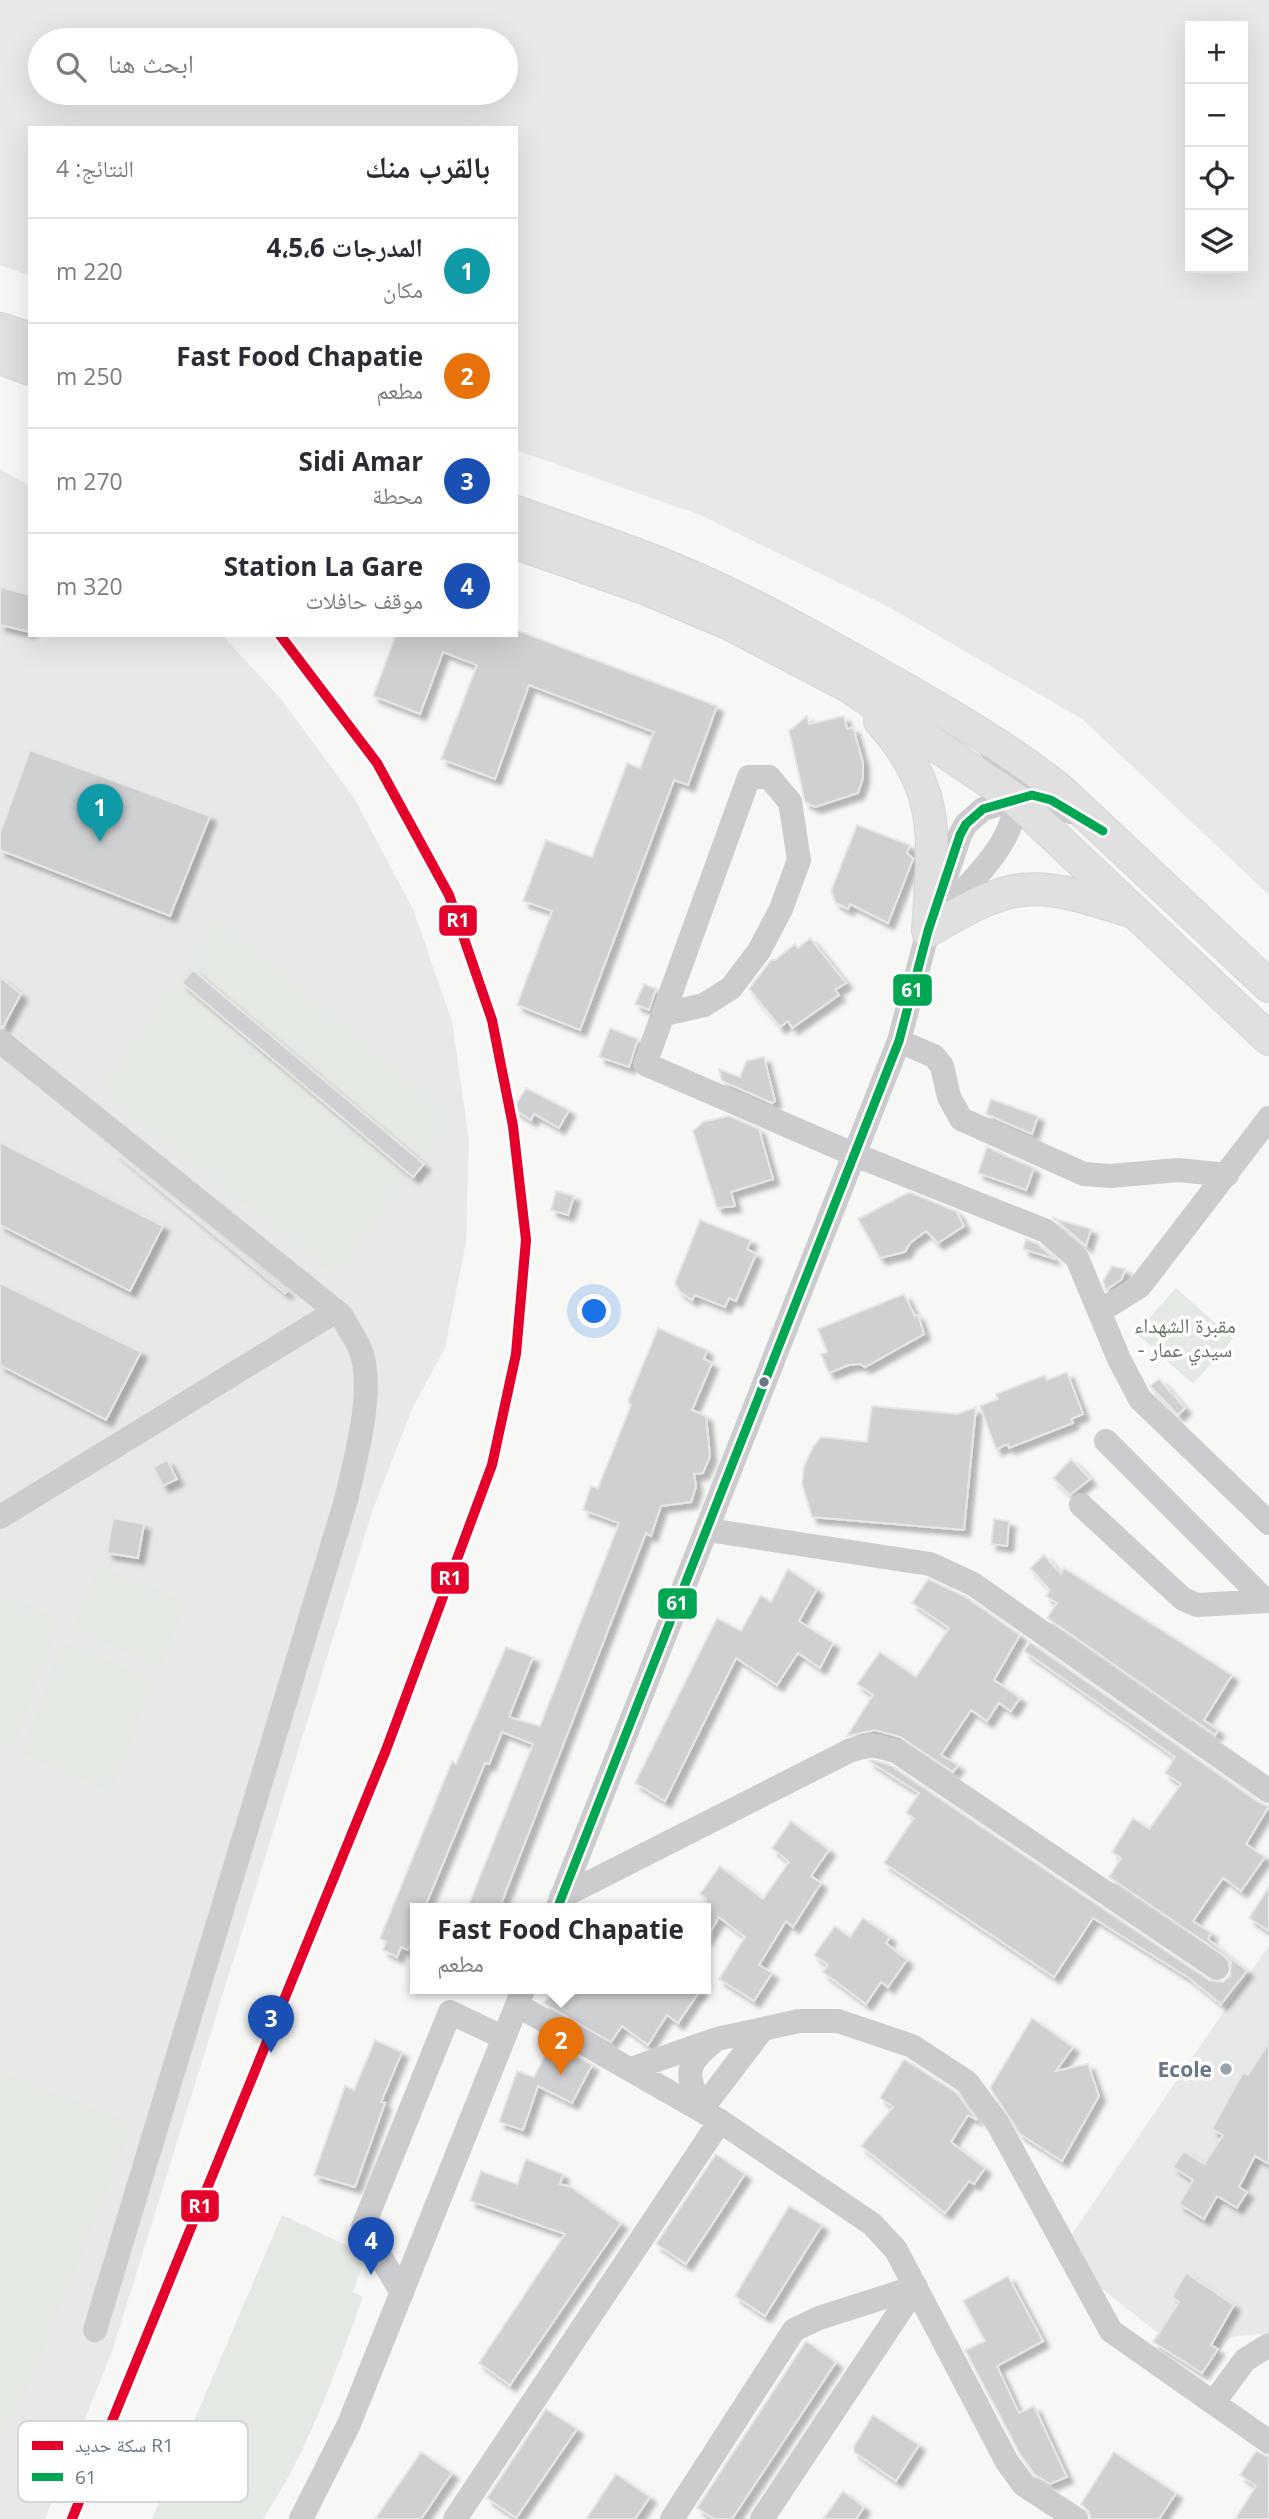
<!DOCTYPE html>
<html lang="ar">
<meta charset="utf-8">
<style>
:root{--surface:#fff;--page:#f7f7f7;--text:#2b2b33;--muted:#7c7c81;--line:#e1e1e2;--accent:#1a73e8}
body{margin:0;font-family:"Open Sans","Noto Naskh Arabic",sans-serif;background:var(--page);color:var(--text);direction:rtl}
.controls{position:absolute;right:21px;top:21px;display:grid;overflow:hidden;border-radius:0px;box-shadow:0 7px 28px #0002}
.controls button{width:63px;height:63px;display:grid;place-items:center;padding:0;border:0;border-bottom:2px solid var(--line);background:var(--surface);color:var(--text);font:35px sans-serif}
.you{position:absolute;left:595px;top:1312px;width:24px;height:24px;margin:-18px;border:5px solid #fff;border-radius:50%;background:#1a73e8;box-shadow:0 0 0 10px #1a73e833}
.badge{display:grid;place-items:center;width:46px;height:46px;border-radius:50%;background:var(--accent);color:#fff;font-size:23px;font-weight:700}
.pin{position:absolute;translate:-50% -58px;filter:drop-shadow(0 2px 4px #0008)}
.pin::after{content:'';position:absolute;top:37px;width:24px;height:21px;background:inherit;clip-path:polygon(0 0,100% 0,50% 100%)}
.popup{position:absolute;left:410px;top:1903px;width:301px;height:91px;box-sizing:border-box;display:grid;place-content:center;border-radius:0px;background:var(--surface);filter:drop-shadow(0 2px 5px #0005);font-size:23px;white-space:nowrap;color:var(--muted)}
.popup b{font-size:26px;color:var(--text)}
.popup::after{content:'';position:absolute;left:50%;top:100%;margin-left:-14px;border:14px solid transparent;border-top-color:var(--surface)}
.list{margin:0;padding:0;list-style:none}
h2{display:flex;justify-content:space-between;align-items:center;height:91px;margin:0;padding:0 28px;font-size:30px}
h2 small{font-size:23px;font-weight:400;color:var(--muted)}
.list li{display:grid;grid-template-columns:46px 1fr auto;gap:21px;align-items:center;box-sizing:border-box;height:105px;padding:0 28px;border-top:2px solid var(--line)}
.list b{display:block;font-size:26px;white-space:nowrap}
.list p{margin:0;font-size:23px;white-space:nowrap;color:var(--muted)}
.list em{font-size:23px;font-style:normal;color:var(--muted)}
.icon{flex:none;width:38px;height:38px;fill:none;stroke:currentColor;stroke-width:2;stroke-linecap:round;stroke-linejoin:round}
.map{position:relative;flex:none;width:1269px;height:2519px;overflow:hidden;direction:ltr}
.search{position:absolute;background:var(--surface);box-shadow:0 7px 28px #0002;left:28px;top:28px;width:490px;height:77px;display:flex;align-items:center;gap:18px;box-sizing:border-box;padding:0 24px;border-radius:38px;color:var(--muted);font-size:26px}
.panel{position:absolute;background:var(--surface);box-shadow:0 7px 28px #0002;left:28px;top:126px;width:490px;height:511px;border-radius:0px;direction:rtl}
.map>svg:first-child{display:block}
</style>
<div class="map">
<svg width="1269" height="2519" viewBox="0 0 1269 2519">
<defs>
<filter id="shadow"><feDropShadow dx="6" dy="6" stdDeviation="2" flood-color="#0004"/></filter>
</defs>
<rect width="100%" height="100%" fill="#f7f7f6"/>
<!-- built -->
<path fill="#e7e9e9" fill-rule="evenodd" d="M0 0H1269V895L1082 719 887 606 700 515 516 450V128H30V276L0 265ZM1243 26V268H1190V26ZM506 40V93H40V40Z
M0 469 30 486V635H222L281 699 354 798 413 909 452 1021 469 1140 466 1243 445 1348 412 1409 372 1512 113 2349 45 2519H0Z
M1269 1945V2333L1231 2337 1204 2369 1101 2288 1072 2234Z"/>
<!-- green -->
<path fill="#e5e9e4" d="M218 918 453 1117 335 1277 100 1090Z
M1176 1288 1233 1339 1193 1384 1136 1333Z
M99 1564 186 1602 161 1668 72 1629Z
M0 1592 61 1619 13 1749 0 1743Z
M62 1641 154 1680 112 1793 21 1753Z
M0 2071 134 2124 24 2399 0 2438Z
M282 2215 367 2255 353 2292 363 2297C335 2373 308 2452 263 2519H152Z"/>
<!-- building -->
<path fill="#ced0d1" stroke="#e6e6e6" stroke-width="2" filter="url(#shadow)" d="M0 587 30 595V632L0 625Z
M516 630 717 706 688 785 674 780 580 1030 517 1005 552 911 523 901 546 840 592 857 627 763 640 768 654 732 529 685 495 779 441 759 477 665 443 652 420 714 373 696 396 635H516Z
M807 716 809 724 844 716 847 729 853 727 863 763V778L858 793 815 807 805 802 789 731Z
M30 750 210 816 170 916 0 850V833Z
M857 825 910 845 907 853 913 859 888 923 850 904 848 909 836 903 831 891Z
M810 938 846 983 835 990 839 995 792 1028 788 1021 780 1027 749 989 771 960H775L795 944 798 948Z
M193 970 424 1164 413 1177 182 983Z
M0 977 21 994 3 1027 0 1026Z
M644 984 656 989 649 1010 635 1004Z
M610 1028 638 1039 629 1067 599 1057Z
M764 1057 775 1101 772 1103 722 1081 719 1069 740 1077 746 1061Z
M526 1088 569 1110 559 1128 534 1114 531 1120 513 1109Z
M991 1099 1038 1116 1032 1134 986 1114Z
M729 1116 759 1129 773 1179 731 1192 735 1206 717 1208 693 1131 703 1122Z
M0 1142 163 1226 130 1291 0 1225Z
M987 1147 1034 1168 1026 1190 978 1173Z
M115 1152 287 1291 285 1293Z
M556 1191 574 1196 568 1215 551 1210Z
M909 1192 956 1211 964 1226 938 1243 926 1231 910 1243 905 1252 880 1258 858 1219Z
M1052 1218 1091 1229 1086 1246 1056 1220Z
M700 1220 751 1240 747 1249 756 1254 736 1301 729 1298 725 1307 695 1295 692 1300 680 1292 675 1283Z
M1026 1239 1038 1244 1055 1259 1023 1249Z
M1112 1266 1125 1269 1122 1279 1106 1290 1103 1281Z
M0 1283 141 1352 106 1420 0 1365Z
M904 1294 915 1316 918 1315 924 1334 865 1367 860 1364 849 1365 829 1373 821 1354 827 1352 818 1329Z
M658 1328 707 1350 704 1359 712 1363 692 1410 706 1416 710 1456 703 1473 694 1474 696 1487 691 1502 661 1506 651 1536 646 1533 499 1909H467L533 1744 502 1732 489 1764 485 1763 424 1909H416V1934L408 1950 401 1947 397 1957 383 1950 386 1942 380 1938 452 1761 456 1764 506 1647 533 1657 509 1717 540 1726 619 1523 583 1510 591 1486 598 1488 631 1405 628 1401Z
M1067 1372 1083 1414 1071 1419 1073 1423 1009 1448 1008 1444 996 1449 980 1406 998 1399 996 1394 1045 1375 1047 1380Z
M1159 1379 1185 1408 1178 1415 1150 1386Z
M872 1406 958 1414 976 1407 964 1530 812 1517 802 1484 804 1466 813 1447 821 1437 867 1442Z
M1071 1459 1090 1479 1070 1495 1053 1478Z
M167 1460 177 1479 163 1486 153 1467Z
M113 1518 144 1524 138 1558 107 1553Z
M994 1519 1009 1521 1007 1546 991 1544Z
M1044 1555 1061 1574 1064 1568 1232 1675 1204 1720 1218 1730 1215 1735 1047 1618 1057 1603 1046 1596 1050 1590 1030 1568Z
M788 1569 817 1589 799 1621 833 1643 820 1668 798 1653 777 1685 736 1658 665 1801 635 1783 717 1618 741 1631 761 1595 771 1602Z
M928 1579 966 1597 1020 1635 994 1680 1020 1698 1011 1711 999 1703 987 1721 971 1710 941 1755 958 1765 953 1772 900 1737 875 1730 847 1736 873 1695 857 1684 880 1652 916 1677 949 1628 912 1603Z
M1030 1642 1260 1803 1269 1806 1246 1844 1265 1857 1241 1891 1223 1878 1193 1921 1211 1933 1208 1939 1247 1971 1221 2004 1189 1978 1093 1918 1054 1977 884 1863 914 1818 906 1813 919 1793 869 1761 872 1760 890 1765 1209 1980 1223 1982 1230 1976 1231 1962 1225 1956 1109 1877 1121 1858 1112 1852 1133 1818 1149 1829 1181 1784 1165 1773 1175 1757 1024 1651Z
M791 1821 829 1850 811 1876 821 1883 793 1927 786 1921 759 1965 772 1973 754 2001 719 1979 745 1937 719 1917 706 1939V1898L700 1894 720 1866 763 1899 789 1862 772 1848Z
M1269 1887V1931L1249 1918Z
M863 1918 890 1937 886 1943 907 1960 888 1987 881 1982 866 2004 823 1972 828 1965 814 1955 835 1926 850 1937Z
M558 1989H701L678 2023 667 2015 648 2045 622 2026 611 2042 543 2003Z
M1032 2018 1073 2047 1056 2071 1088 2064 1099 2096 1062 2161 1020 2134 990 2088Z
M540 2035 592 2065 572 2103 538 2086 523 2130 499 2122 517 2071 534 2077 550 2046Z
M375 2040 402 2052 381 2102 385 2103 355 2187 314 2175 345 2086 354 2090Z
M1269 2042V2164L1255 2156 1239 2187 1247 2192 1237 2208 1217 2196 1204 2219 1179 2204 1193 2180 1173 2167 1184 2151 1204 2164 1223 2135 1212 2129 1243 2072 1248 2075Z
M904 2059 957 2093 977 2120 968 2115 951 2142 985 2168 974 2184 969 2181 945 2213 861 2146 893 2107 880 2098Z
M716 2154 745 2174 686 2264 656 2244Z
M526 2159 563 2174 560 2184 571 2187 621 2223 510 2385 479 2363 565 2234 470 2201 481 2171 517 2184Z
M789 2206 822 2225 765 2316 735 2296Z
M1186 2273 1234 2305 1211 2345 1218 2349 1202 2373 1153 2342 1179 2302 1172 2297Z
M1008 2276 1043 2341 997 2366 1019 2413 1034 2406 1067 2477 1050 2484 1034 2474 1020 2454 965 2350 985 2341 963 2301Z
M806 2341 836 2362 732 2519H714L697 2508Z
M546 2409 577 2429 516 2518 487 2498Z
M873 2415 919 2445 896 2481 854 2452V2446Z
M1256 2451 1269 2457V2519H1235L1256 2486 1240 2475Z
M421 2452 452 2473 421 2519H375Z
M1114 2452 1176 2493 1159 2519H1091L1089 2512 1081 2504Z
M616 2474 650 2497 635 2519H586Z
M843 2491 864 2507 856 2519H823Z"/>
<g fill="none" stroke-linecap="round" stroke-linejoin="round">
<defs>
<path id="major" d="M0 329 30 339
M0 358 30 369
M516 512C566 530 617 546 666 566 749 600 826 644 903 688 957 719 1010 750 1059 789L1269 986
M516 543 647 589 730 624 848 686 1016 800 1269 1039
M880 721C944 791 933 843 928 931
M928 931C1014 880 1031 879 1127 910"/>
</defs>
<!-- major casing -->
<use href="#major" stroke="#d4d5d5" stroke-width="34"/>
<!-- minor -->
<path stroke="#ccccce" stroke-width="24" d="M937 920C982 867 1054 814 989 746
M665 1014 704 1005 731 988 759 951 781 909 799 860 790 802 769 777H749L645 1064 853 1154 1046 1231 1077 1258 1119 1359 1140 1399 1269 1523
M0 1041 341 1315C347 1326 355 1337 360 1349 376 1386 355 1462 346 1500L95 2330
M899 1041 934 1056 942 1066 949 1097 961 1119 1084 1174 1110 1176 1178 1170 1227 1175
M1100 1311 1140 1286 1269 1118
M1106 1441 1266 1601
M1081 1505 1183 1599 1197 1605 1269 1601
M0 1517 336 1311
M708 1530 930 1564 973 1584 1269 1791
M561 1897 851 1750 872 1745 896 1751 1217 1968
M557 1909 899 1041 928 931 960 835 966 824 983 809 1032 795 1043 796 1070 812
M517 2005 720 2121 872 2224 896 2250 1007 2462 1024 2485 1076 2519
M631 2069 717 2039 799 2021H838L912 2046 967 2082 998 2124 1111 2331 1269 2442
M701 2110 762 2030
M701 2110C689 2078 681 2068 711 2044
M402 2293 363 2227 450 2012 504 2038
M1214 2402 1245 2360 1269 2345
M301 2519 349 2424 523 1990
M455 2519 720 2121
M672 2519 794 2330 819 2318 916 2287
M762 2519 916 2287"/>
<!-- major -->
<use href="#major" stroke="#e0e0e1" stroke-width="32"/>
<defs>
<path id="rail" d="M72 2519 266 2046"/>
</defs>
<!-- rail casing -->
<use href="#rail" stroke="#c1c2c4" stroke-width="8"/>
<!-- rail -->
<use href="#rail" stroke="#fff" stroke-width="5" stroke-dasharray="16" stroke-linecap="butt"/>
<defs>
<path id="bus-1" d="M557 1909 899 1041 928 931 960 835 966 824 983 809 1032 795 1051 800 1103 831"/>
</defs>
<!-- bus-1 casing -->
<use href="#bus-1" stroke="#fff" stroke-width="14"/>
<!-- bus-1 -->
<use href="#bus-1" stroke="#00a651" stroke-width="9"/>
<defs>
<path id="rail-1" d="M72 2519 386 1750 492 1465 516 1354 526 1240 513 1126 492 1020 449 895 377 763 280 635"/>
</defs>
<!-- rail-1 casing -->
<use href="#rail-1" stroke="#fff" stroke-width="16"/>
<!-- rail-1 -->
<use href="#rail-1" stroke="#e4002b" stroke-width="10"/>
</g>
<!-- markers -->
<circle fill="#697785" stroke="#fff" stroke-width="2.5" cx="764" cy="1382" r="6"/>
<circle fill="#9ba4ad" stroke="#fff" stroke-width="2.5" cx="1226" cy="2069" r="7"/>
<g text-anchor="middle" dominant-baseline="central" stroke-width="7" stroke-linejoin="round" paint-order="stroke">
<!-- park labels -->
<g font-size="21" fill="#667763" stroke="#fff">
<text x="1185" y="1325">مقبرة الشهداء<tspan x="1185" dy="24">- سيدي عمار</tspan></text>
</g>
<!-- poi labels -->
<g font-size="21" font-weight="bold" fill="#697785" stroke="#fff" text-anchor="end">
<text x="1212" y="2069">Ecole</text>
</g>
</g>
<!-- legend -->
<rect x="18" y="2421" width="230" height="81" rx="10" fill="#fff" stroke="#d2d6da" stroke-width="2"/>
<rect x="32" y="2441" width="31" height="9" fill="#e4002b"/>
<rect x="32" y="2473" width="31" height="8" fill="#00a651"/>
<g font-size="19" fill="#697785">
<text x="75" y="2452">سكة حديد R1</text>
<text x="75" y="2484">61</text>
</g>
<g stroke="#fff" stroke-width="2.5">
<rect x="438" y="904" width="40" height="33" rx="7" fill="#e4002b"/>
<rect x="892" y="973" width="41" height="34" rx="7" fill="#00a651"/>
<rect x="430" y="1561" width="40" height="34" rx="7" fill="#e4002b"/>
<rect x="657" y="1587" width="41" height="33" rx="7" fill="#00a651"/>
<rect x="180" y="2189" width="40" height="34" rx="7" fill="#e4002b"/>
</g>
<g font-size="19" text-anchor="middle" font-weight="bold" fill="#fff">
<text x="458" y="927">R1</text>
<text x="912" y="997">61</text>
<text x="450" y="1585">R1</text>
<text x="677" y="1610">61</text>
<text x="200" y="2213">R1</text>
</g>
</svg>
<div class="controls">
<button>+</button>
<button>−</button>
<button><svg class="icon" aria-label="locate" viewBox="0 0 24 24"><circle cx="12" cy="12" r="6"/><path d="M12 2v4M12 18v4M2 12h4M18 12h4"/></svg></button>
<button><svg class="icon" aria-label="layers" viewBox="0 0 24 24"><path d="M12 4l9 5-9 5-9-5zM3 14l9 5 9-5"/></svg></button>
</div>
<div class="you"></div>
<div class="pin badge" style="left:100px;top:842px;background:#0f9aa8">1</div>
<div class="pin badge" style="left:561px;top:2075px;background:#e8710a">2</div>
<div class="popup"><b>Fast Food Chapatie</b>مطعم</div>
<div class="pin badge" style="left:271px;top:2053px;background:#1a4fb4">3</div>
<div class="pin badge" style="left:371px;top:2275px;background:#1a4fb4">4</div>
<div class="search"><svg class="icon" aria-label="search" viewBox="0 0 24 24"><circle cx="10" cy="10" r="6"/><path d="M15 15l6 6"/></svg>ابحث هنا</div>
<section class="panel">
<h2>بالقرب منك<small>النتائج: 4</small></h2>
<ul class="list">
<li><span class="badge" style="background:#0f9aa8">1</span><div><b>المدرجات 4،5،6</b><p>مكان</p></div><em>220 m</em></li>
<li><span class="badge" style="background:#e8710a">2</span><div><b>Fast Food Chapatie</b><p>مطعم</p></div><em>250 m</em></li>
<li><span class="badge" style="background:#1a4fb4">3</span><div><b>Sidi Amar</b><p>محطة</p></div><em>270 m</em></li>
<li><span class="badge" style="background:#1a4fb4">4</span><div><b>Station La Gare</b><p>موقف حافلات</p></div><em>320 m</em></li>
</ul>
</section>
</div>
